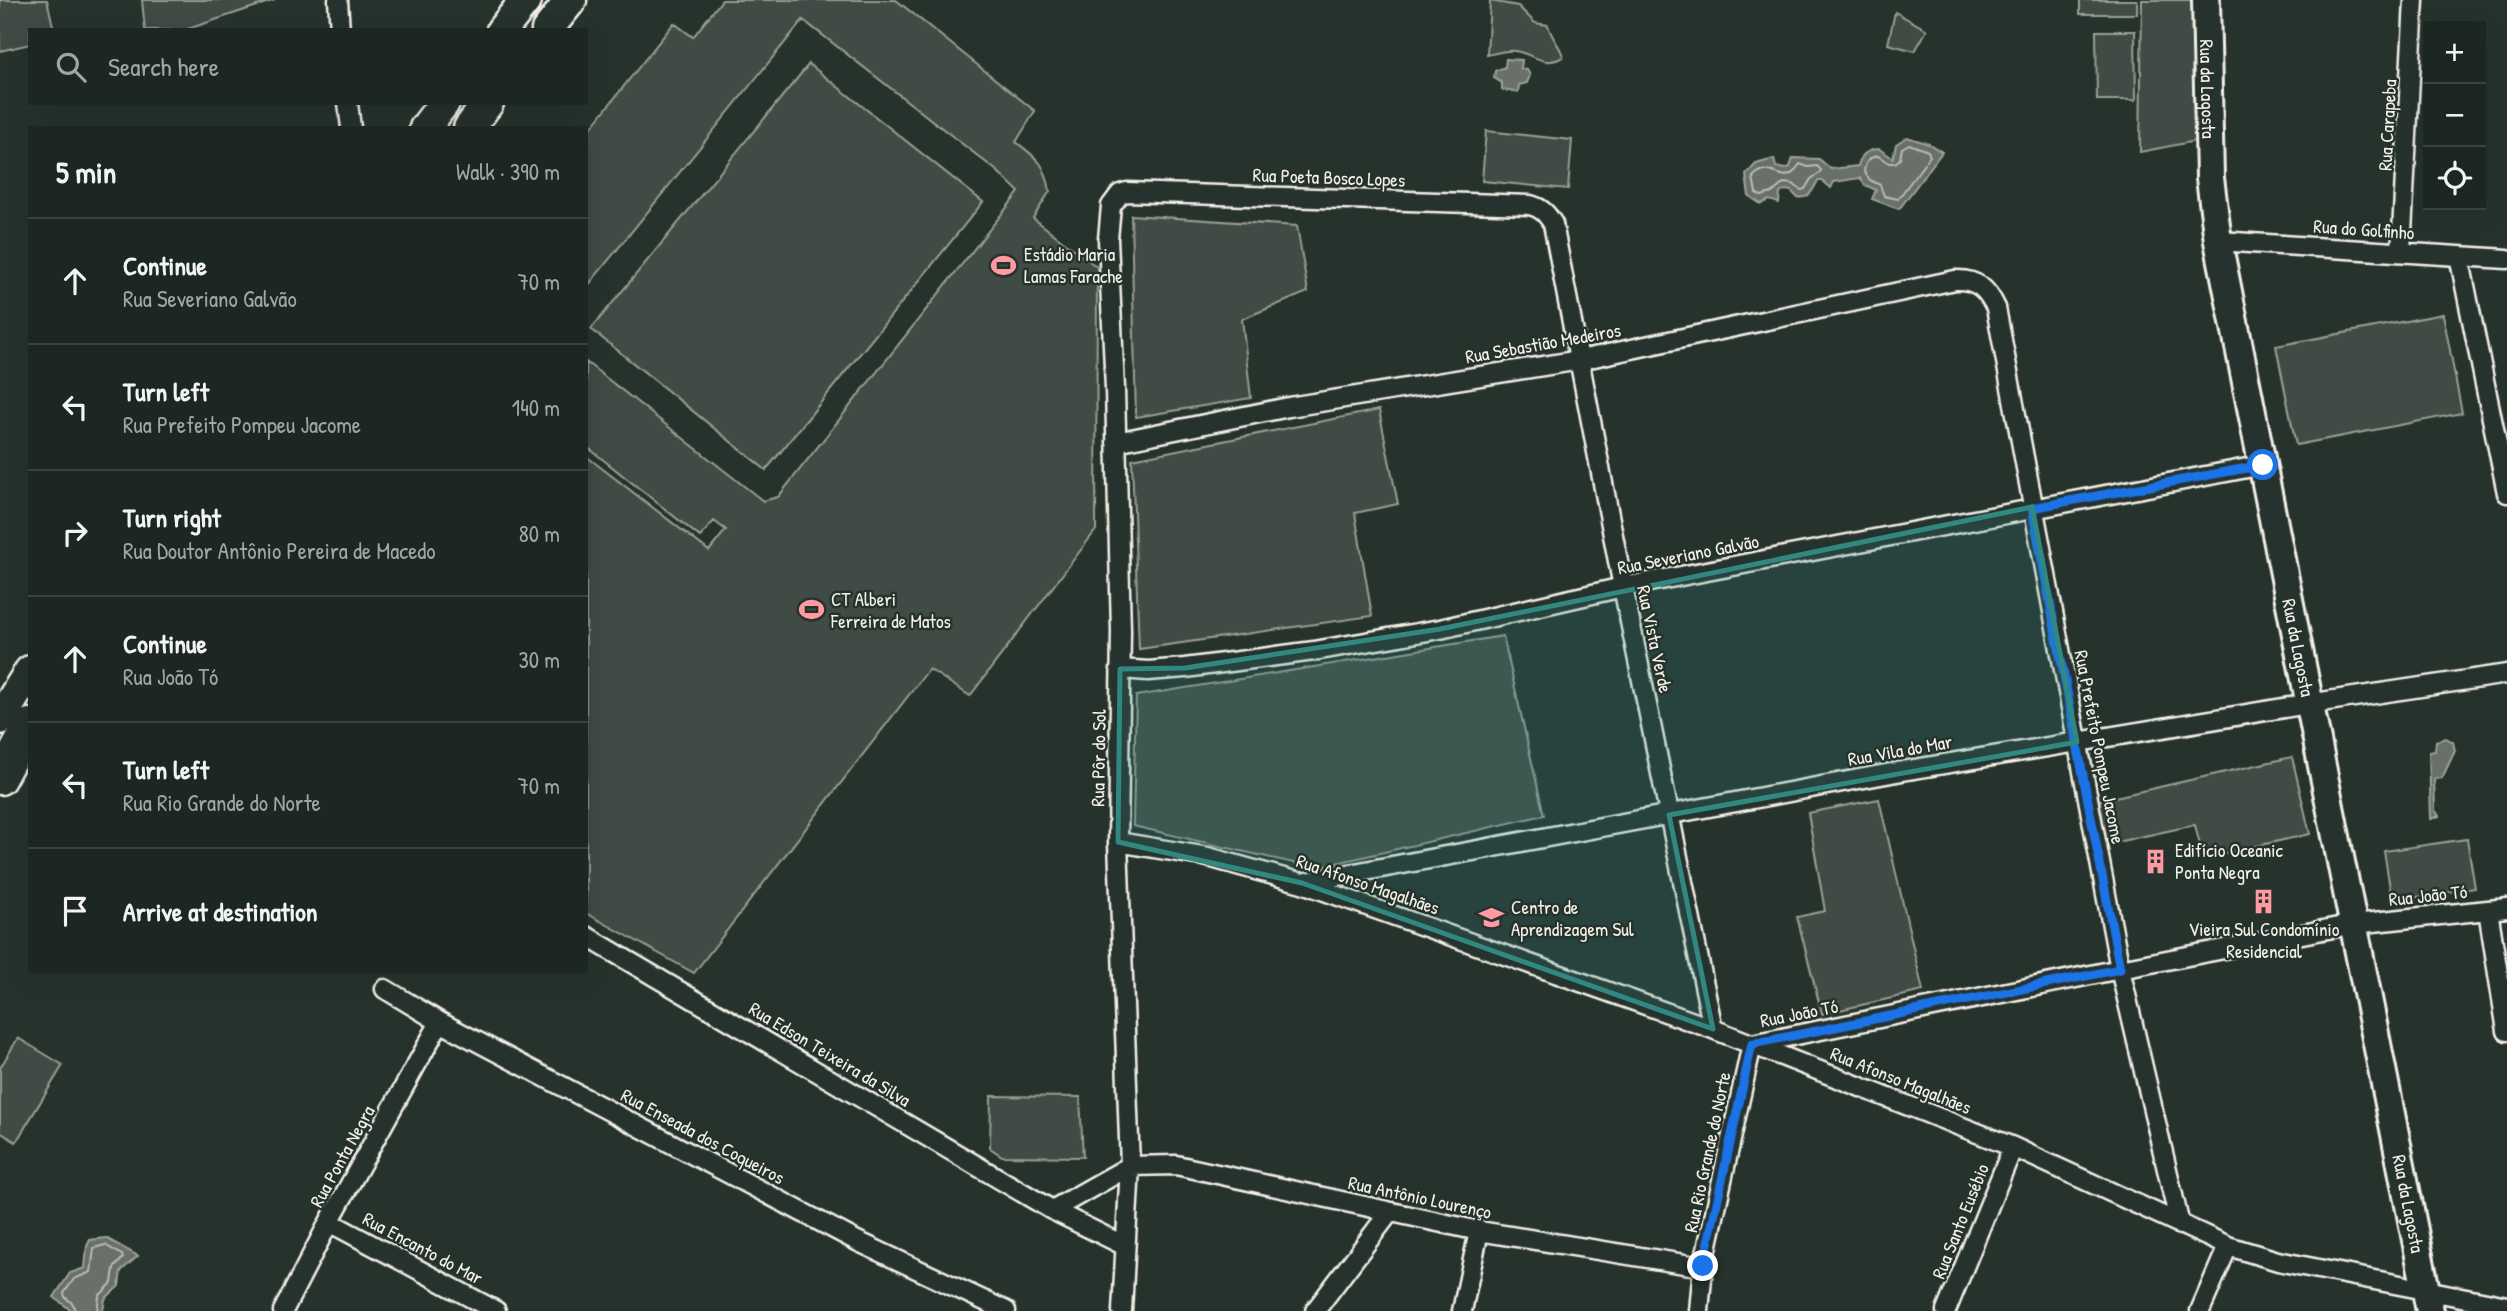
<!DOCTYPE html>
<meta charset="utf-8">
<style>
:root{--surface:#1c2622;--page:#252e2a;--text:#f1f3f6;--muted:#a0a5a5;--line:#3a4340}
body{margin:0;font-family:"Patrick Hand",sans-serif;background:var(--page);color:var(--text)}
.controls{position:absolute;right:21px;top:21px;display:grid;overflow:hidden;border-radius:0px;box-shadow:0 7px 28px #0002}
.controls button{width:63px;height:63px;display:grid;place-items:center;padding:0;border:0;border-bottom:2px solid var(--line);background:var(--surface);color:var(--text);font:35px sans-serif}
.stop{position:absolute;width:21px;height:21px;margin:-16px;border:5px solid #1a73e8;border-radius:50%;background:#fff}
.stop.end{background:#1a73e8;border-color:#fff;box-shadow:0 2px 7px #0008}
.list{margin:0;padding:0;list-style:none}
h2{display:flex;justify-content:space-between;align-items:center;height:91px;margin:0;padding:0 28px;font-size:30px}
h2 small{font-size:23px;font-weight:400;color:var(--muted)}
.list li{display:grid;grid-template-columns:46px 1fr auto;gap:21px;align-items:center;box-sizing:border-box;height:126px;padding:0 28px;border-top:2px solid var(--line)}
.list b{display:block;font-size:26px;white-space:nowrap}
.list p{margin:0;font-size:23px;white-space:nowrap;color:var(--muted)}
.list em{font-size:23px;font-style:normal;color:var(--muted)}
.icon{flex:none;width:38px;height:38px;fill:none;stroke:currentColor;stroke-width:2;stroke-linecap:round;stroke-linejoin:round}
.map{position:relative;flex:none;width:2507px;height:1311px;overflow:hidden}
.search{position:absolute;background:var(--surface);box-shadow:0 7px 28px #0002;left:28px;top:28px;width:560px;height:77px;display:flex;align-items:center;gap:18px;box-sizing:border-box;padding:0 24px;border-radius:0px;color:var(--muted);font-size:26px}
.panel{position:absolute;background:var(--surface);box-shadow:0 7px 28px #0002;left:28px;top:126px;width:560px;height:847px;border-radius:0px}
.map>svg:first-child{display:block}
</style>
<div class="map">
<svg width="2507" height="1311" viewBox="0 0 2507 1311">
<rect width="100%" height="100%" fill="#26332d"/>
<filter id="ink" filterUnits="userSpaceOnUse"><feTurbulence type="fractalNoise" baseFrequency=".0143" numOctaves="2"/><feDisplacementMap in="SourceGraphic" scale="14" xChannelSelector="R" yChannelSelector="G"/><feConvolveMatrix kernelMatrix="1 2 1 2 8 2 1 2 1" color-interpolation-filters="sRGB"/></filter>
<g filter="url(#ink)">
<!-- green -->
<path fill="#414b45" stroke="#9a9e96" stroke-width="2" d="M0 0H47L54 30H30V44L0 51Z
M142 0H275L185 30H145Z
M722 0H896L1035 111 1016 142C1038 159 1045 163 1050 191L1033 218 1097 267 1096 530 970 696 929 669 694 973 586 913V456L709 551 726 530 714 521 700 537 586 446V362L763 501 778 497 1019 192 997 171 803 20 586 288V134L674 23 693 37Z
M2080 0H2137V14H2080Z
M2142 0H2198V128L2196 141 2140 152Z
M1490 1 1518 6 1535 23 1548 25C1551 38 1562 48 1563 57 1543 68 1535 54 1515 51 1505 50 1496 53 1487 55Z
M1895 12 1927 30 1915 51 1888 44Z
M2096 31H2135L2136 100H2097Z
M809 64 983 202 766 470 591 329Z
M1486 131 1572 140 1568 189 1482 181Z
M1131 215 1297 226 1308 292 1242 319 1251 398 1136 417Z
M2443 314 2462 413 2296 445 2276 346Z
M1379 410 1398 504 1355 513 1372 616 1139 649 1132 459Z
M1503 636 1544 815 1315 868 1133 826 1136 696Z
M2292 757 2310 834 2203 858 2195 825 2103 845 2093 802Z
M1879 799 1923 991 1822 1014 1797 917 1825 911 1808 813Z
M2467 839 2475 888 2392 901 2384 851Z
M18 1038 63 1065 16 1142 0 1132V1068Z
M991 1096 1080 1097 1083 1157 1002 1156 990 1148Z"/>
<!-- water -->
<path fill="#676f68" stroke="#9fa39b" stroke-width="2" d="M1506 59 1522 60 1521 69 1527 70 1530 75 1527 83 1519 85 1518 92 1502 90V83L1494 78 1495 71 1505 67Z
M1907 137 1929 144 1942 152 1899 209 1872 199 1876 190 1865 185 1860 178 1834 182 1831 188 1823 181H1818C1812 190 1810 200 1797 197L1791 191 1785 190 1780 193 1779 203 1769 200 1761 204 1749 196 1746 175 1756 164 1774 159 1776 167 1785 169 1790 167 1793 158 1819 159 1831 169 1858 166C1861 154 1867 150 1879 149L1893 158 1896 144Z
M2446 738 2453 742 2455 751 2442 778 2434 779 2435 810 2439 816 2431 819 2429 752 2435 751 2436 741Z
M106 1238 138 1256 121 1271 119 1286 105 1299 103 1311H72L54 1297 70 1273 85 1268 87 1246 90 1240Z"/>
<g fill="none" stroke-linecap="round" stroke-linejoin="round">
<!-- shore -->
<path stroke="#bcbdb5" stroke-width="2" d="M1909 144 1928 151 1930 156 1898 199 1884 196 1880 185 1870 180 1864 172C1865 163 1868 157 1878 156L1889 163H1895L1900 159 1902 148Z
M1800 164 1808 167 1817 166 1821 170 1820 173 1811 179 1805 189 1801 190 1793 184 1784 183 1772 193 1761 196 1756 193 1753 177C1764 164 1773 174 1786 176L1793 173Z
M75 1311 73 1304 65 1297 64 1293 74 1279 91 1272 94 1248 105 1245 122 1255 123 1258 114 1268 112 1283 99 1296 97 1311"/>
<defs>
<path id="street" d="M338 0 340 30
M348 103 351 128
M2218 241 2507 259
M2401 252 2414 0
M2459 256 2507 493
M1116 442 1289 407 1580 360 1955 280C1977 279 1987 289 1996 308L2120 969 2180 1225
M1120 669 1148 671 1185 668 1314 651 1440 629 1623 587 2263 465
M1118 842 1208 857 1302 883 1713 1029 2013 1147 2228 1246 2278 1261 2507 1306
M1306 882 1902 771 2308 704 2507 674
M2488 910 2507 1031
M586 936 1052 1210 1125 1246
M385 989 440 1022 857 1241 1006 1311
M1752 1044 2120 969 2354 924 2507 908
M1052 1210 1130 1166 1176 1165 1479 1231 1703 1267
M329 1222 496 1311
M283 1311 329 1222 440 1022
M1122 1311 1130 1166 1118 842 1121 631 1115 389 1108 239 1111 206 1120 194 1127 192 1530 205C1542 208 1547 214 1553 224L1623 587 1713 1029
M1315 1311 1389 1213
M1462 1311 1479 1231
M1699 1311 1703 1267 1752 1044
M1946 1311 2013 1147
M2200 1311 2228 1246"/>
<g id="secondary">
<path id="s1" d="M2206 0 2210 178 2218 241 2430 1311"/>
</g>
<path id="primary" d="M502 30 526 0
M547 30 571 0
M425 128 444 103
M469 128 488 103
M0 719 30 671
M0 779 30 724"/>
</defs>
<!-- street casing -->
<use href="#street" stroke="#f4f1e8" stroke-width="23"/>
<!-- secondary casing -->
<use href="#secondary" stroke="#f4f1e8" stroke-width="32"/>
<!-- primary casing -->
<use href="#primary" stroke="#f4f1e8" stroke-width="35"/>
<!-- street -->
<use href="#street" stroke="#26332d" stroke-width="18"/>
<!-- secondary -->
<use href="#secondary" stroke="#26332d" stroke-width="26"/>
<!-- primary -->
<use href="#primary" stroke="#26332d" stroke-width="30"/>
</g>
</g>
<g fill="none" stroke-linecap="round" stroke-linejoin="round" filter="url(#ink)">
<!-- route -->
<path stroke="#1a73e8" stroke-width="9" d="M1703 1266 1752 1044 2120 969 2032 508 2263 465"/>
</g>
<!-- marked area -->
<path fill="#318880" fill-opacity="0.2" stroke="#318880" stroke-width="5" stroke-linejoin="round" d="M2032 507 2077 742 1669 815 1713 1029 1302 883 1118 842 1120 669 1185 668 1440 629Z"/>
<!-- icons -->
<defs>
<symbol id="stadium-bare" viewBox="-9 -9 18 18"><path d="M0-5a6.5 5 0 1 0 0 10a6.5 5 0 1 0 0-10ZM-3.5-1.8h7v3.6h-7Z" fill="#ff9aa2" stroke="#26332d" stroke-width="2.5" paint-order="stroke"/></symbol>
<symbol id="building-bare" viewBox="-9 -9 18 18"><path d="M-4-6H4V6H1V3H-1V6H-4ZM-2.5-4.3h1.7v1.8h-1.7ZM.8-4.3h1.7v1.8H.8ZM-2.5-1h1.7V.8h-1.7ZM.8-1h1.7V.8H.8Z" fill="#ff9aa2" stroke="#26332d" stroke-width="2.5" paint-order="stroke"/></symbol>
<symbol id="school-bare" viewBox="-9 -9 18 18"><path d="M0-5L7-2L0 1L-7-2ZM-4 1L0 2.5L4 1V4Q0 6-4 4Z" fill="#ff9aa2" stroke="#26332d" stroke-width="2.5" paint-order="stroke"/></symbol>
</defs>
<g fill-rule="evenodd">
<use href="#stadium-bare" x="986" y="248" width="35" height="35"/>
<use href="#stadium-bare" x="794" y="592" width="35" height="35"/>
<use href="#building-bare" x="2138" y="844" width="35" height="35"/>
<use href="#building-bare" x="2246" y="884" width="35" height="35"/>
<use href="#school-bare" x="1474" y="900" width="35" height="35"/>
</g>
<g text-anchor="middle" dominant-baseline="central" stroke-width="5" stroke-linejoin="round" paint-order="stroke">
<!-- street labels -->
<g font-size="19" fill="#f4f1e8" stroke="#26332d">
<text stroke="none"><textPath href="#s1" startOffset="89">Rua da Lagosta</textPath></text>
<text transform="translate(2387 125) rotate(-87)">Rua Carapeba</text>
<text transform="translate(1329 177) rotate(2)">Rua Poeta Bosco Lopes</text>
<text transform="translate(2364 229) rotate(4)">Rua do Golfinho</text>
<text transform="translate(1543 343) rotate(-10)">Rua Sebastião Medeiros</text>
<text transform="translate(1688 554) rotate(-11)">Rua Severiano Galvão</text>
<text transform="translate(1655 639) rotate(78)">Rua Vista Verde</text>
<text stroke="none"><textPath href="#s1" startOffset="656">Rua da Lagosta</textPath></text>
<text transform="translate(2100 747) rotate(79)">Rua Prefeito Pompeu Jacome</text>
<text transform="translate(1900 750) rotate(-10)">Rua Vila do Mar</text>
<text transform="translate(1098 758) rotate(-89)">Rua Pôr do Sol</text>
<text transform="translate(1368 884) rotate(19)">Rua Afonso Magalhães</text>
<text transform="translate(2428 895) rotate(-6)">Rua João Tó</text>
<text transform="translate(1799 1013) rotate(-11)">Rua João Tó</text>
<text transform="translate(830 1054) rotate(31)">Rua Edson Teixeira da Silva</text>
<text transform="translate(1901 1080) rotate(22)">Rua Afonso Magalhães</text>
<text transform="translate(703 1136) rotate(28)">Rua Enseada dos Coqueiros</text>
<text transform="translate(1707 1152) rotate(-78)">Rua Rio Grande do Norte</text>
<text transform="translate(342 1156) rotate(-61)">Rua Ponta Negra</text>
<text transform="translate(1420 1197) rotate(12)">Rua Antônio Lourenço</text>
<text stroke="none"><textPath href="#s1" startOffset="1223">Rua da Lagosta</textPath></text>
<text transform="translate(1960 1221) rotate(-68)">Rua Santo Eusébio</text>
<text transform="translate(423 1248) rotate(28)">Rua Encanto do Mar</text>
</g>
<!-- poi labels -->
<g font-size="19" fill="#f4f1e8" stroke="#26332d" text-anchor="start">
<text x="1024" y="254">Estádio Maria<tspan x="1024" dy="22">Lamas Farache</tspan></text>
<text x="831" y="599">CT Alberi<tspan x="831" dy="22">Ferreira de Matos</tspan></text>
<text x="2175" y="850">Edifício Oceanic<tspan x="2175" dy="22">Ponta Negra</tspan></text>
<text x="1511" y="907">Centro de<tspan x="1511" dy="22">Aprendizagem Sul</tspan></text>
<text x="2264" y="929" text-anchor="middle">Vieira Sul Condomínio<tspan x="2264" dy="22">Residencial</tspan></text>
</g>
</g>
</svg>
<div class="controls">
<button>+</button>
<button>−</button>
<button><svg class="icon" aria-label="locate" viewBox="0 0 24 24"><circle cx="12" cy="12" r="6"/><path d="M12 2v4M12 18v4M2 12h4M18 12h4"/></svg></button>
</div>
<div class="stop" style="left:2263px;top:465px"></div>
<div class="stop end" style="left:1703px;top:1266px"></div>
<div class="search"><svg class="icon" aria-label="search" viewBox="0 0 24 24"><circle cx="10" cy="10" r="6"/><path d="M15 15l6 6"/></svg>Search here</div>
<section class="panel">
<h2>5 min<small>Walk · 390 m</small></h2>
<ul class="list">
<li><svg class="icon" aria-label="ahead" viewBox="0 0 24 24"><path d="M12 20V5M6 11l6-6 6 6"/></svg><div><b>Continue</b><p>Rua Severiano Galvão</p></div><em>70 m</em></li>
<li><svg class="icon" aria-label="left" viewBox="0 0 24 24"><path d="M17 20v-9H6M10 6l-5 5 5 5"/></svg><div><b>Turn left</b><p>Rua Prefeito Pompeu Jacome</p></div><em>140 m</em></li>
<li><svg class="icon" aria-label="right" viewBox="0 0 24 24"><path d="M7 20v-9h11M14 6l5 5-5 5"/></svg><div><b>Turn right</b><p>Rua Doutor Antônio Pereira de Macedo</p></div><em>80 m</em></li>
<li><svg class="icon" aria-label="ahead" viewBox="0 0 24 24"><path d="M12 20V5M6 11l6-6 6 6"/></svg><div><b>Continue</b><p>Rua João Tó</p></div><em>30 m</em></li>
<li><svg class="icon" aria-label="left" viewBox="0 0 24 24"><path d="M17 20v-9H6M10 6l-5 5 5 5"/></svg><div><b>Turn left</b><p>Rua Rio Grande do Norte</p></div><em>70 m</em></li>
<li><svg class="icon" aria-label="arrive" viewBox="0 0 24 24"><path d="M6 21V4h12l-3 4 3 4H6"/></svg><div><b>Arrive at destination</b></div></li>
</ul>
</section>
</div>
